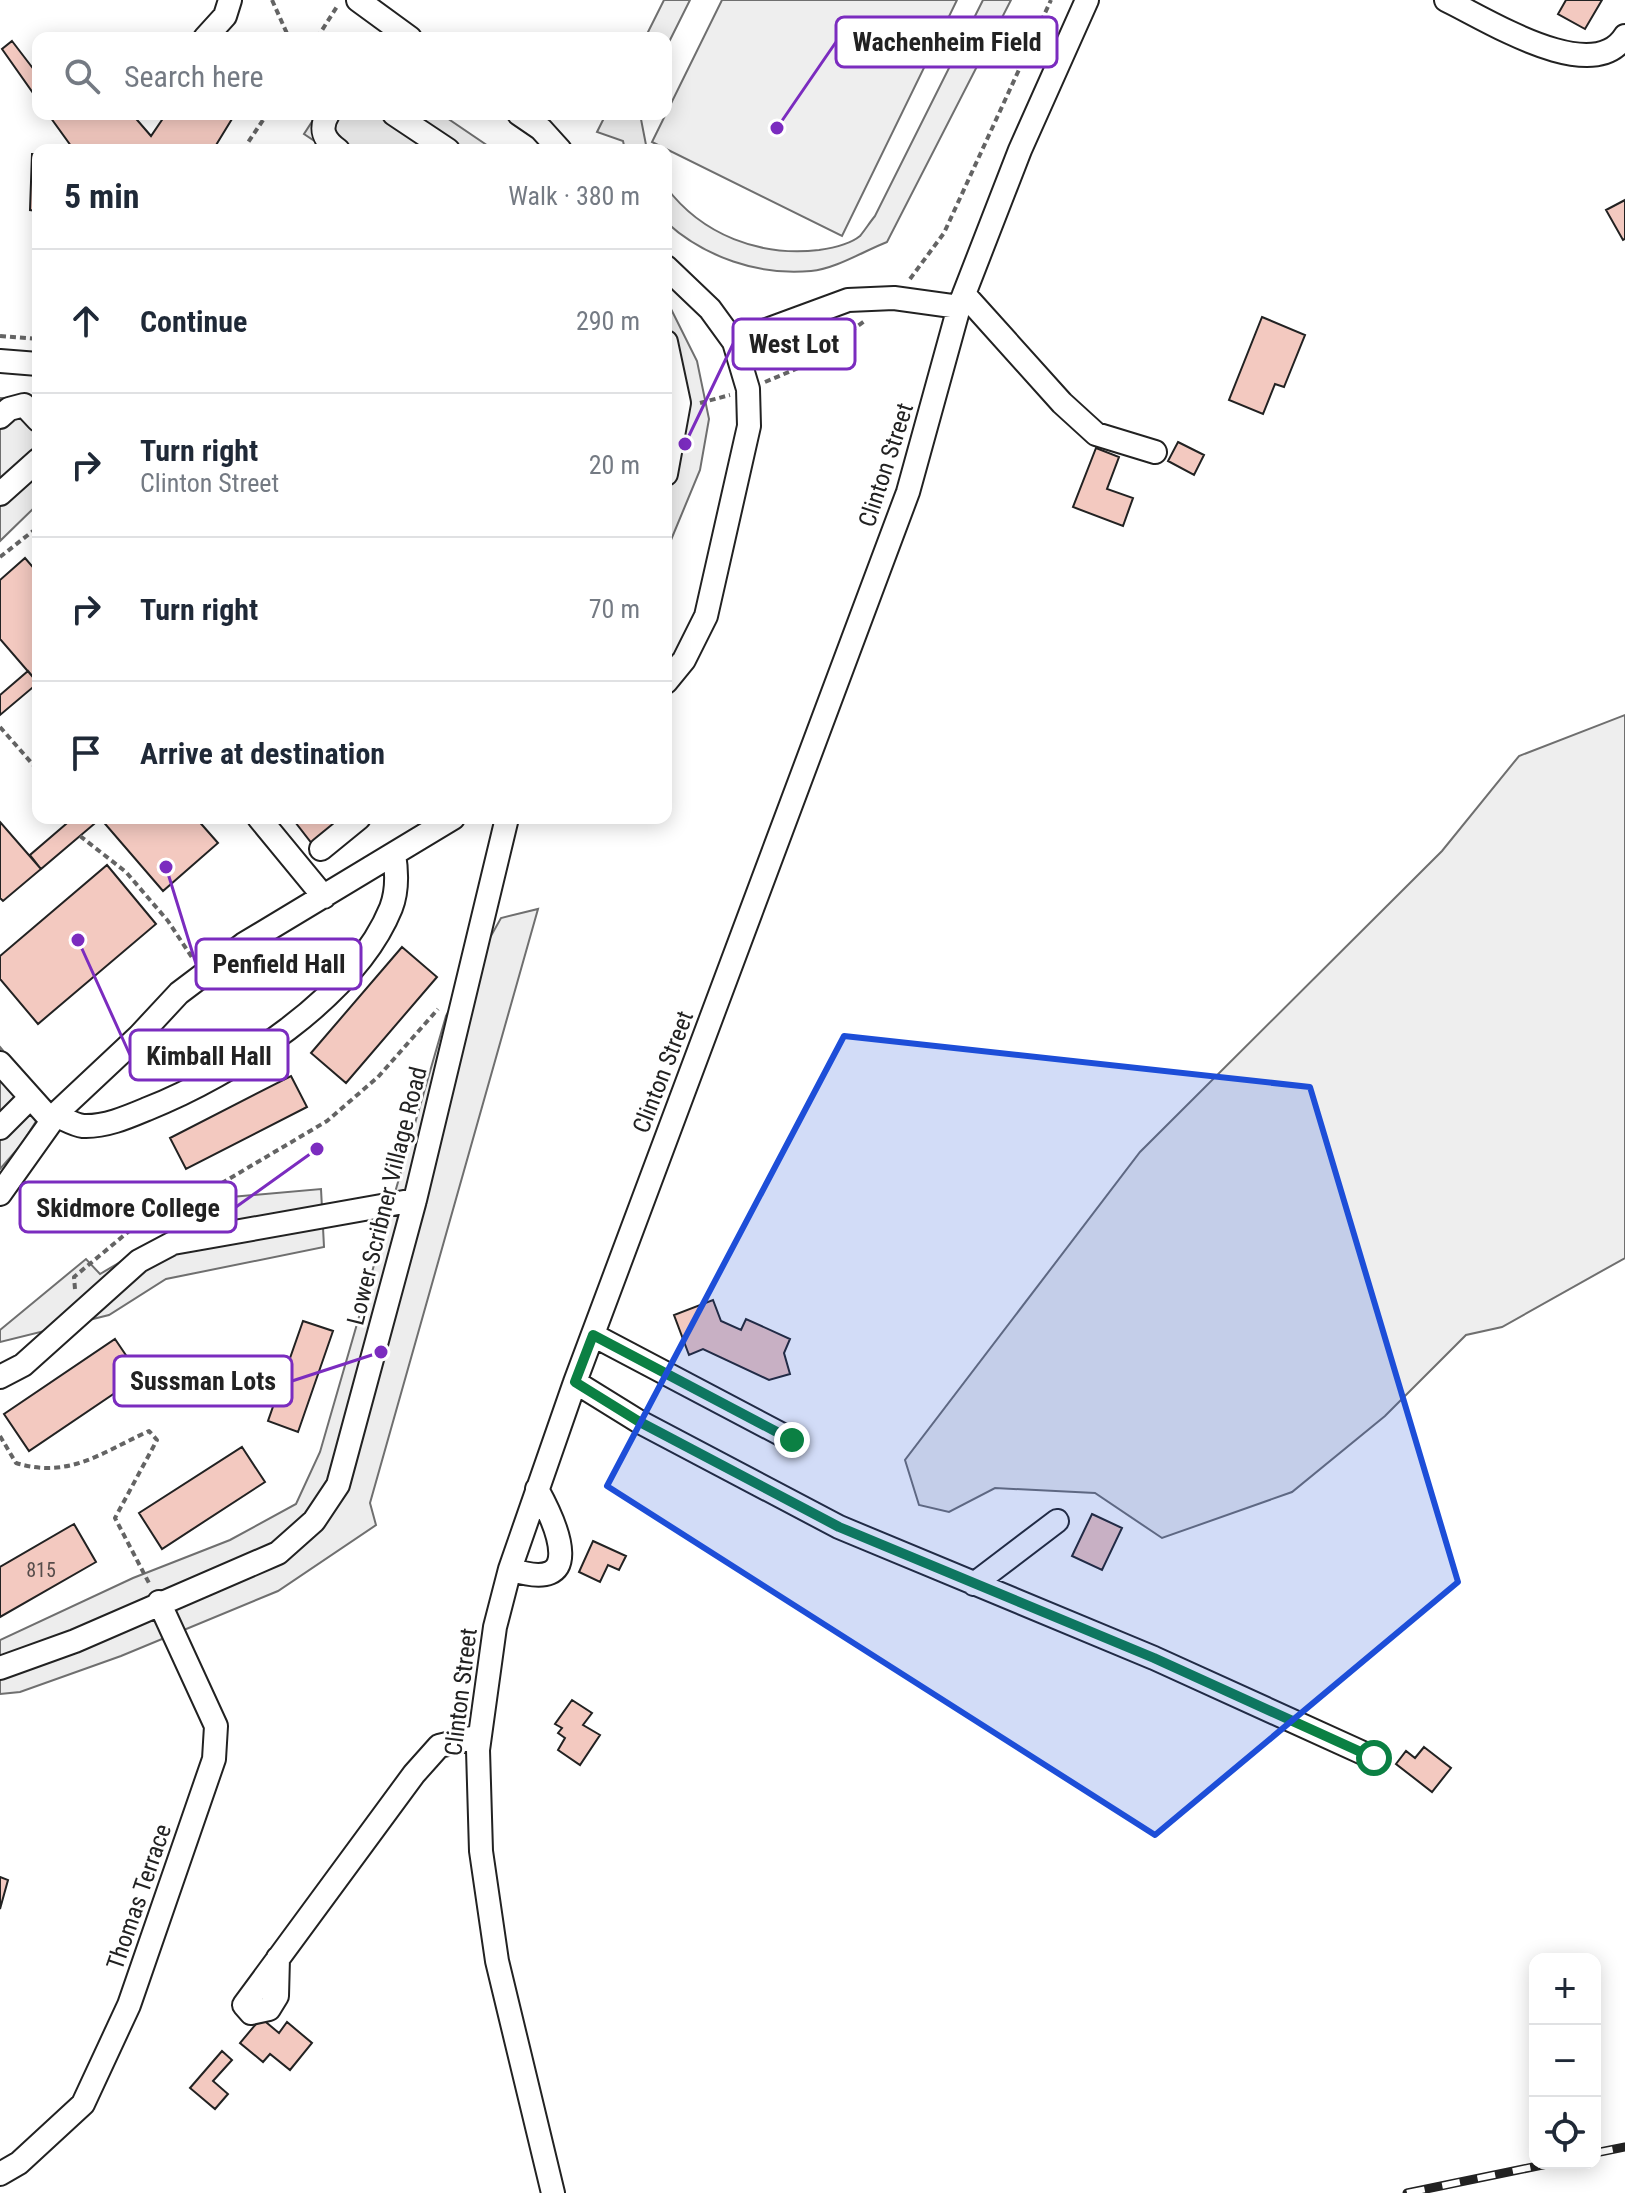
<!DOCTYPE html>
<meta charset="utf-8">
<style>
:root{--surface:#fff;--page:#f6f6f7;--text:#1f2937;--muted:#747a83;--line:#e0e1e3}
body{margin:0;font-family:"Roboto Condensed",sans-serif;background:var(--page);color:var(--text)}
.controls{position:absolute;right:24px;bottom:24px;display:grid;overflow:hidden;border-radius:16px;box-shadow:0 4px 20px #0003}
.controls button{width:72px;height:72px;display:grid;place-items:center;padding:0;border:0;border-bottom:2px solid var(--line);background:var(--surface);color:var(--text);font:40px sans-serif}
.stop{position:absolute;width:24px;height:24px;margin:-18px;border:6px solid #0b8043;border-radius:50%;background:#fff}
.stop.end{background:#0b8043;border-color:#fff;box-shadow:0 2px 8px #0008}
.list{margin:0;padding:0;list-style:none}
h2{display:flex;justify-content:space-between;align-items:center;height:104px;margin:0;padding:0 32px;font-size:34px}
h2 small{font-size:26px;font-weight:400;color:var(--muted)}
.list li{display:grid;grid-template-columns:52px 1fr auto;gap:24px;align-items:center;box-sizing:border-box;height:144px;padding:0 32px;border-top:2px solid var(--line)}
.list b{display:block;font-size:30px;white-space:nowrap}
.list p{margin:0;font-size:26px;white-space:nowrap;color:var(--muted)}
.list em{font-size:26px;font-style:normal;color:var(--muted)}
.icon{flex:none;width:44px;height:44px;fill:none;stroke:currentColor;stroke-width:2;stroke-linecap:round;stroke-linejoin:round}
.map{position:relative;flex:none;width:1625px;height:2193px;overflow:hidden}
.search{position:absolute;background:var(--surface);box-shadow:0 4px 20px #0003;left:32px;top:32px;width:640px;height:88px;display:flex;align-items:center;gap:20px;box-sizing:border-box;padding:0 28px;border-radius:16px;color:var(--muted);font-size:30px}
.panel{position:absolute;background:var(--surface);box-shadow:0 4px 20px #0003;left:32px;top:144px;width:640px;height:680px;border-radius:16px}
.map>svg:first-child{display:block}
</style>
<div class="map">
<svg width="1625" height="2193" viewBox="0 0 1625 2193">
<rect width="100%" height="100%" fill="#fff"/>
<!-- green -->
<path fill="#eee" stroke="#6f6f6f" stroke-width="2" d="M664 0H690L666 48V38H645Z
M722 0H957L842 236 652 142Z
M983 0H1011L887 242C864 251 835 269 811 271 759 276 704 257 666 222V187C702 235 760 257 819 250 833 248 849 245 860 236 865 230 870 222 875 216Z
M606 114H640L647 150H625L623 141 597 132Z
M1625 715V1258L1502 1327 1466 1335 1385 1416 1292 1492 1162 1538 1095 1493 995 1488 949 1512 919 1505 905 1460 1140 1152 1442 851 1519 756Z"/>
<!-- parking -->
<path fill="#ededed" stroke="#6f6f6f" stroke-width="2" d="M317 114H441L494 150H328L304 134Z
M666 299 697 361 709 419 700 470 666 552Z
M0 398 38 400V504L0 541Z
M538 909 370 1503 376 1525 278 1591 121 1656 20 1692 0 1694V1640L133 1578 230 1540 296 1504 320 1452 446 1016 501 918Z
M0 1047 47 1104 21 1145 0 1169Z
M321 1189 324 1247 166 1279 109 1315 0 1342V1330L86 1259 100 1274 231 1197Z"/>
<!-- building -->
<path fill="#f3c9c0" stroke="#222" stroke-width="2" d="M1566 0H1602L1585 29 1558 14Z
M12 41 38 75V100L2 49Z
M48 114H132L151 136 166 114H235L213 150H74Z
M32 154H38V211L30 210Z
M1625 200V239L1623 240 1606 210Z
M1262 317 1305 335 1284 387 1275 384 1263 414 1229 400Z
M1178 442 1204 455 1194 475 1168 461Z
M1096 448 1119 457 1107 489 1133 498 1123 526 1073 507Z
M25 558 38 573V683L0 639V580Z
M28 671 38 683 0 715V695Z
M73 818 100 819 41 869 30 855Z
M196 818 218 843 163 891 100 818Z
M292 818H346L313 845Z
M0 822 41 869 3 901 0 898Z
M107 865 156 924 38 1024 0 979V956Z
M402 947 437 977 346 1083 311 1053Z
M291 1076 307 1107 186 1169 170 1138Z
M713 1300 721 1321 741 1330 746 1319 790 1339 784 1353 790 1374 769 1380 703 1349 689 1355 674 1315Z
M303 1321 333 1331 298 1432 268 1421Z
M115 1339 140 1376 29 1451 4 1414Z
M242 1447 265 1482 162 1549 139 1513Z
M1092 1514 1122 1528 1102 1570 1072 1556Z
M74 1524 96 1562 0 1617V1567Z
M593 1541 626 1556 619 1570 608 1565 600 1582 579 1572Z
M572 1700 592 1713 583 1725 600 1735 580 1765 558 1750 565 1738 558 1733 562 1728 555 1724Z
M1424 1747 1451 1768 1432 1792 1396 1764 1406 1751 1415 1758Z
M0 1877 8 1880 0 1909Z
M261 2018 279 2033 287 2022 312 2043 290 2070 270 2054 263 2062 240 2043Z
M222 2051 232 2060 213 2081 228 2094 215 2109 190 2088Z"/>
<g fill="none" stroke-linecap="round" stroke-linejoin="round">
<defs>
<path id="minor" d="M358 0 410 38
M1446 0C1486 19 1593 88 1625 36
M205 38 225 16 230 0
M328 114C319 129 324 140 338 150
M394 114 448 150
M519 114 541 129 560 150
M666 267 710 309 734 342 748 389 749 426 706 616 684 660 666 682
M964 294 1062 403 1096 434 1155 452
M666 342 679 403 666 474
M734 342 848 300 894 298 959 307
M0 361 38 364
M0 417 9 409 24 405 38 420
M0 494 38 460
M259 818 324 897
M321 849 359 818
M0 1063 51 1120
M55 1115C63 1118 74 1125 83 1126 105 1127 128 1117 147 1109 233 1075 355 997 391 908 398 890 397 872 394 854
M0 1128 30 1098
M0 1194 59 1111 139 1036 179 993 244 944 453 818
M593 1335 792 1440
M0 1377 23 1365 139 1261 173 1243 415 1200
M575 1382 638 1421 839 1527 1154 1658 1374 1758
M510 1569C587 1595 558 1527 537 1489
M974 1584 1057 1521
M0 1668 75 1641 278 1553 314 1521 338 1485 415 1200 507 818
M278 1958 277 1996 269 2009 251 2013 244 2005 414 1774 439 1746 480 1736
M0 2174 19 2163 83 2104 129 2005 214 1759 216 1726 159 1602
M553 2193 497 1961 481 1851 478 1750 495 1627 510 1569 575 1382 908 492 959 307 1020 150 1087 0"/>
</defs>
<!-- minor casing -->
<use href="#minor" stroke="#222" stroke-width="26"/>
<!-- path -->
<path stroke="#646464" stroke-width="4" stroke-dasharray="6 4" stroke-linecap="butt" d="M272 0 289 38
M317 38 338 5
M243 150 267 114
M910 279 944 233 1051 0
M0 336 38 339
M765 382 803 366 866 320
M700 403 730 395
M38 527 33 531 38 537
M0 557 33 531
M0 727 36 768
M38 755V784
M65 818 68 822
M80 836 126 872 168 921 193 959
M75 1289 74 1277 164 1202 184 1199 222 1183 327 1121 378 1077 438 1009
M0 1436 16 1463C69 1479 101 1453 149 1431L157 1440 115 1518 150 1585"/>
<!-- minor -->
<use href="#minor" stroke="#fff" stroke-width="22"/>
<defs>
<path id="rail" d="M1595 2153 1625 2147
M1407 2193 1552 2163"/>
</defs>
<!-- rail casing -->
<use href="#rail" stroke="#222" stroke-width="9"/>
<!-- rail -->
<use href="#rail" stroke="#fff" stroke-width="6" stroke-dasharray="18" stroke-linecap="butt"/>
</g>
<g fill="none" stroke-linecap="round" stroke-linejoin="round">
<!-- route -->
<path stroke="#0b8043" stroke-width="10" d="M792 1440 593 1335 575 1382 638 1421 839 1527 1154 1658 1374 1758"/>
</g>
<!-- marked area -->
<path fill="#1d4ed8" fill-opacity="0.2" stroke="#1d4ed8" stroke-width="6" stroke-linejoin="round" d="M844 1036 1310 1087 1458 1582 1155 1835 607 1486Z"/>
<g text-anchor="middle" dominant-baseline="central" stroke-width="6" stroke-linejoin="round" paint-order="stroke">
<!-- number labels -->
<g font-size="20" fill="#564c4a">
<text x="41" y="1570">815</text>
</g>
<!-- street labels -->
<g font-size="24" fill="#222" stroke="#fff">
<text transform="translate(886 465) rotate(-72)">Clinton Street</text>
<text transform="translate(663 1072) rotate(-69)">Clinton Street</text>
<text transform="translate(387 1196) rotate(-76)">Lower Scribner Village Road</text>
<text transform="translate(461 1692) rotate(-83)">Clinton Street</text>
<text transform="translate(139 1897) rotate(-71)">Thomas Terrace</text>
</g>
</g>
<!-- callouts -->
<path fill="none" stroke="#7b2cbf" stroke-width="3" d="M777 128L836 42M685 444L733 344M166 867L196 964M78 940L130 1055M317 1149L236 1207M381 1352L292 1381"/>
<g fill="#7b2cbf" stroke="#fff" stroke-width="3">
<circle cx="777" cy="128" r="8"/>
<circle cx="685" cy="444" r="8"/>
<circle cx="166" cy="867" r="8"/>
<circle cx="78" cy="940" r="8"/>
<circle cx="317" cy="1149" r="8"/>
<circle cx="381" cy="1352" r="8"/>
</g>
<g fill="#fff" stroke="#7b2cbf" stroke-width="3">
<rect x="836" y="17" width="221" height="50" rx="8"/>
<rect x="733" y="319" width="122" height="50" rx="8"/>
<rect x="196" y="939" width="165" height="50" rx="8"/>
<rect x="130" y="1030" width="158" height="50" rx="8"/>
<rect x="20" y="1182" width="216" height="50" rx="8"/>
<rect x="114" y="1356" width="178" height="50" rx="8"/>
</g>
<g font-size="26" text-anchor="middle" font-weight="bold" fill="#222">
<text x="947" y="51">Wachenheim Field</text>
<text x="794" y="353">West Lot</text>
<text x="279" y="973">Penfield Hall</text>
<text x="209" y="1065">Kimball Hall</text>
<text x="128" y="1217">Skidmore College</text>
<text x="203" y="1390">Sussman Lots</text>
</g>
</svg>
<div class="controls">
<button>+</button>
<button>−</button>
<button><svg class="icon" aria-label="locate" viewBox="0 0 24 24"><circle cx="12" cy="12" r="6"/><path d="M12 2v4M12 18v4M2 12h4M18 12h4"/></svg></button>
</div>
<div class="stop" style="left:1374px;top:1758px"></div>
<div class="stop end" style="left:792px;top:1440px"></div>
<div class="search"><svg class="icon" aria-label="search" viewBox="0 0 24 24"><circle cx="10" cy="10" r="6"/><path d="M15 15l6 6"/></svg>Search here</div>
<section class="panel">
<h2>5 min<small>Walk · 380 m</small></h2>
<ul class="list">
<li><svg class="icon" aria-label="ahead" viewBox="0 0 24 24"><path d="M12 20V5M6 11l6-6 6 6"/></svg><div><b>Continue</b></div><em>290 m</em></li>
<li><svg class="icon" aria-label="right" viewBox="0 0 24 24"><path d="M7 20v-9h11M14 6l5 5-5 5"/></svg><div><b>Turn right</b><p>Clinton Street</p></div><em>20 m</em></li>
<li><svg class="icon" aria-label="right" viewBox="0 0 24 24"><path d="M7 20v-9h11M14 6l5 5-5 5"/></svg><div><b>Turn right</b></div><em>70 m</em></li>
<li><svg class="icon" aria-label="arrive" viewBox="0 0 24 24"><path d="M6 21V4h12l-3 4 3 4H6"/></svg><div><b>Arrive at destination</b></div></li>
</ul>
</section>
</div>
